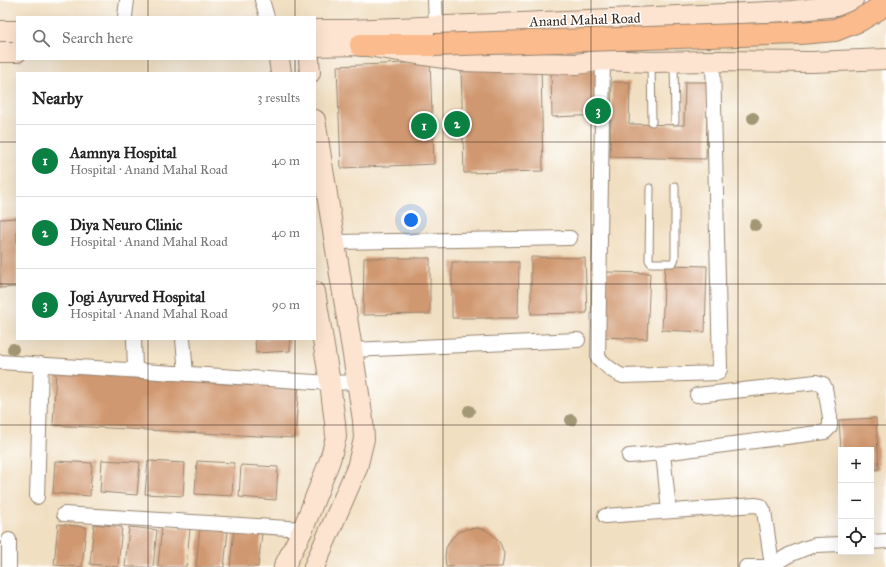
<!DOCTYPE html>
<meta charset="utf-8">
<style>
:root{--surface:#fff;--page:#f2f2f2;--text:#222;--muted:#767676;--line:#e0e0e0;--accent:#0b8043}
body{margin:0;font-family:"IM FELL Great Primer",serif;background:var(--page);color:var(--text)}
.controls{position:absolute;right:12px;bottom:12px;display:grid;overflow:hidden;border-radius:0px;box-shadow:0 4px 16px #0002}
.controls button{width:36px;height:36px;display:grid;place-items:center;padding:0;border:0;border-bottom:1px solid var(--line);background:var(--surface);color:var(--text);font:20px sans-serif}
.you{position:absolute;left:411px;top:220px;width:14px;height:14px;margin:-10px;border:3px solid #fff;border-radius:50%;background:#1a73e8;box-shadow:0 0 0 6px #1a73e833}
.badge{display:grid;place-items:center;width:26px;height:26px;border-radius:50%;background:var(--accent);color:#fff;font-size:13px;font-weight:700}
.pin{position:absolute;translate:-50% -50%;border:2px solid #fff;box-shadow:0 1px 4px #0006}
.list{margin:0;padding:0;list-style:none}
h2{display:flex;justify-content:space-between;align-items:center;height:52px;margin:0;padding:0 16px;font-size:17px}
h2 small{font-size:13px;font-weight:400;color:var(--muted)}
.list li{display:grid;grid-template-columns:26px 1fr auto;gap:12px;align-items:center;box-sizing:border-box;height:72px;padding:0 16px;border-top:1px solid var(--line)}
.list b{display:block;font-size:15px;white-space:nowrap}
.list p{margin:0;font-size:13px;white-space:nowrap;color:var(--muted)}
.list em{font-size:13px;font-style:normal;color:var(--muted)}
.icon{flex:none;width:22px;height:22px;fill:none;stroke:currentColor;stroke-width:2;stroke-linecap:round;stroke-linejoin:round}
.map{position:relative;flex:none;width:886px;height:567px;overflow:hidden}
.search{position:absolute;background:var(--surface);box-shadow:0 4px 16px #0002;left:16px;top:16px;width:300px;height:44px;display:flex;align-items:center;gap:10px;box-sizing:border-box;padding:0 14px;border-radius:0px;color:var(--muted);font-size:15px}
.panel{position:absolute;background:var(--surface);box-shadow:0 4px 16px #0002;left:16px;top:72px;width:300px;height:268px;border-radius:0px}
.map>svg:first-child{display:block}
</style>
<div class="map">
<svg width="886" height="567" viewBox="0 0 886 567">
<rect width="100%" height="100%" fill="#fff"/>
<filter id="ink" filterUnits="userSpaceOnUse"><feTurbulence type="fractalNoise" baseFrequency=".025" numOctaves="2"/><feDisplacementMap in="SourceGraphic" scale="8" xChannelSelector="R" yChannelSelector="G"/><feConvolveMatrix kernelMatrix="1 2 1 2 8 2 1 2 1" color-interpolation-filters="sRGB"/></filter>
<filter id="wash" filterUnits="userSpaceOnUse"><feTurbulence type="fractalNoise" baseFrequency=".012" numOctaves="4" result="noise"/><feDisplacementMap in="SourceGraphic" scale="16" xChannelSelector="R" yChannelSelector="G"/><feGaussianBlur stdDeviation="0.9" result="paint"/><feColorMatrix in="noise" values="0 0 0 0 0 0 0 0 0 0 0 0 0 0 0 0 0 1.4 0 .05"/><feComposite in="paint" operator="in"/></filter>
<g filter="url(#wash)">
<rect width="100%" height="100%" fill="#f1dfc1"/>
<g id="blocks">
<!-- building -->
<path fill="#d09870" d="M430 62 434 164 341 168 337 66Z
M541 64 543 171 464 173 461 67Z
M600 69 601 115 552 117 551 70Z
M612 82H630L629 124 684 125 685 82H708L706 159 610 157Z
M17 218V287L0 288V219Z
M531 257 585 258 587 313 531 314Z
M364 258H430V314L363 315Z
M452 262H519L518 318H452Z
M665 265 707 266 705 332 662 330Z
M607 272 650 273 647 339 604 337Z
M255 339H290V351L256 353Z
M56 370 299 383 295 438 53 425Z
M876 418 879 469 871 470V450H841L839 420Z
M102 460 140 462 137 495 100 492Z
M55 461 92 463 90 496 53 493Z
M148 461 185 463 183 496 145 494Z
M197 461 234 463 232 496 195 494Z
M241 465 278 467 276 500 239 497Z
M58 524 86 527 82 567 54 565Z
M94 524 122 527 118 567 90 564Z
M162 526 190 529 186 567H158Z
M129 527 157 530 153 567H125Z
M200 528 228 531 224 567H196Z
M477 528 486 530 494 536 500 543 504 553 503 562 502 567H446L445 557 446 548 451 539 458 532 467 529Z
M234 530 262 533 258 567H230Z"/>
</g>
</g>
<g filter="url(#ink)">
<use href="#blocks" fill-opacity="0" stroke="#968470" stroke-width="1"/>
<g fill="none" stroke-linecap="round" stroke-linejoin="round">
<defs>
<path id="lane" d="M674 62 675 121
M651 64 652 122
M650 188 649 260 651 263H672L674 261 675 258V186"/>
<path id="street" d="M262 0 267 17
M435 0 436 27
M125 17 127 0
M603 60 598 358C606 365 613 373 623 376L718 373 720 369 713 61
M336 242 570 238
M134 339 135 370
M183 339 186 374
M352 350 578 340
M0 362 330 383 357 382
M663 453 669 511
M629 456 663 453 825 432 830 427V417L825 388 823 384 816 382 697 395
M37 497 41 364
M64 514 303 529
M605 516 755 505 761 506 764 511 772 565
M871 542 886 541
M9 567V540
M746 567H763L772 565 789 555 806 548 816 545 841 544"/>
<path id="secondary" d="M315 30H348L496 24 792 11 845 5 853 0
M0 31H17
M315 46 361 45 461 61 577 64 603 60 651 62 713 61 812 62 886 59
M0 52H17
M279 59 281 73
M309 59 310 73
M284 567 303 529 330 460 336 437 335 423 330 383 315 292
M314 567 357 468 364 439 363 420 353 355 315 120"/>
<path id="highway" d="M361 45H434"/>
</defs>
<!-- lane casing -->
<use href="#lane" stroke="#968470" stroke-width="9"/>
<!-- street casing -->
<use href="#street" stroke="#968470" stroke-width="16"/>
<!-- secondary casing -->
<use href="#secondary" stroke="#968470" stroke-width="22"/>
<!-- highway casing -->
<use href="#highway" stroke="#968470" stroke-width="24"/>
<!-- lane -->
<use href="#lane" stroke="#fff" stroke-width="7"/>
<!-- street -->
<use href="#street" stroke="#fff" stroke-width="14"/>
<!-- secondary -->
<use href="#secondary" stroke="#fde4d1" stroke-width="20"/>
<!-- highway -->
<use href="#highway" stroke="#fbbb8c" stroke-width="22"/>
<defs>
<path id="highway-bridge" d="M434 45 800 33 835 30 860 20 878 9 886 1"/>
</defs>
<!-- highway-bridge casing -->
<use href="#highway-bridge" stroke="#968470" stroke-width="24" stroke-linecap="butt"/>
<!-- highway-bridge -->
<use href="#highway-bridge" stroke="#fbbb8c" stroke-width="22"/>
</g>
<!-- trees -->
<g fill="#a39874">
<circle cx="753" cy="118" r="6"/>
<circle cx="755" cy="225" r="6"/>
<circle cx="13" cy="349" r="6"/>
<circle cx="469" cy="411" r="6"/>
<circle cx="571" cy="420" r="6"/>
</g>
</g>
<!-- grid -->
<path fill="none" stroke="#3b2a1e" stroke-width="1" stroke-opacity="0.55" d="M148 0V17M295 0V17M443 0V567M591 0V567M738 0V567M148 59V73M295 59V73M0 142H17M315 142H886M0 284H17M315 284H886M148 339V567M295 339V567M0 425H886"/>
<g text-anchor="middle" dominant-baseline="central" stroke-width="3" stroke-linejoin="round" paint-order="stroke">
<!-- street labels -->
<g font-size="14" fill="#3b2a1e" stroke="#fff">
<text transform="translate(585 20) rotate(-2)">Anand Mahal Road</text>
</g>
</g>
</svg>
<div class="controls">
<button>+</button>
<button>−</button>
<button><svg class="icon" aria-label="locate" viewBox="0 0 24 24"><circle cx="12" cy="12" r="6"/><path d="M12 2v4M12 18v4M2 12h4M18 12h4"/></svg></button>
</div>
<div class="you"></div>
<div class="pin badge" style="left:424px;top:126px">1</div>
<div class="pin badge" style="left:457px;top:124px">2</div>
<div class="pin badge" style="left:598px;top:111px">3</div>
<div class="search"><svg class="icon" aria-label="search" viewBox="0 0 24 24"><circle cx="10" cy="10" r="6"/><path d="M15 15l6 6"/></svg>Search here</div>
<section class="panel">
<h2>Nearby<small>3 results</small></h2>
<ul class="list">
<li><span class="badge">1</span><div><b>Aamnya Hospital</b><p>Hospital · Anand Mahal Road</p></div><em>40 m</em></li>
<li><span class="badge">2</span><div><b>Diya Neuro Clinic</b><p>Hospital · Anand Mahal Road</p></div><em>40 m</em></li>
<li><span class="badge">3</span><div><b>Jogi Ayurved Hospital</b><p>Hospital · Anand Mahal Road</p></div><em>90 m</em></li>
</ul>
</section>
</div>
